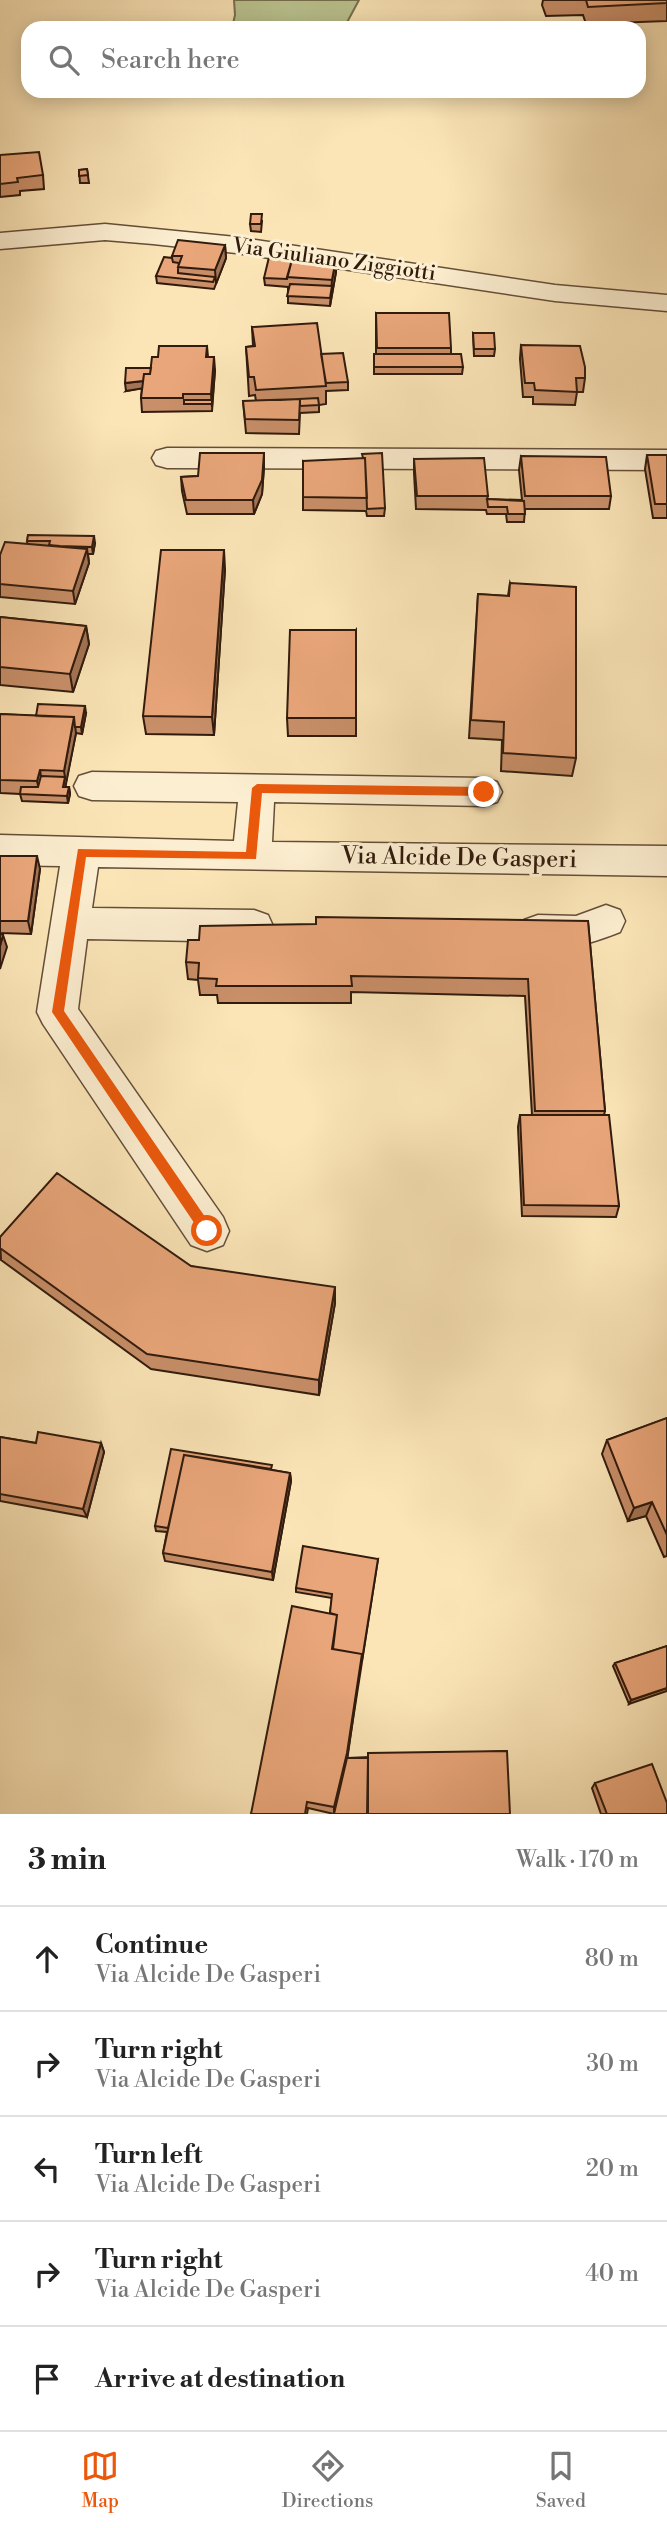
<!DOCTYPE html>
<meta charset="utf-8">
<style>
:root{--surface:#fff;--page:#f2f2f2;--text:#222;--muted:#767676;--line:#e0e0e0;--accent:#ea580c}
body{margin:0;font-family:"Libre Bodoni",serif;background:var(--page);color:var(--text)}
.stop{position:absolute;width:21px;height:21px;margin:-16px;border:5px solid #ea580c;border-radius:50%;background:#fff}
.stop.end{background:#ea580c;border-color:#fff;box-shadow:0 2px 7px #0008}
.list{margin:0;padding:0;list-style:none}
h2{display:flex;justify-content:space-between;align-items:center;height:91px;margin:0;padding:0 28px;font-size:30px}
h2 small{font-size:23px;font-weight:400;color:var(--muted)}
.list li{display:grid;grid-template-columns:46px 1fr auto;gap:21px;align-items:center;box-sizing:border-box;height:105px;padding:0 28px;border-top:2px solid var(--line)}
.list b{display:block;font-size:26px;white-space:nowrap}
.list p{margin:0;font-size:23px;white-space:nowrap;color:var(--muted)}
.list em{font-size:23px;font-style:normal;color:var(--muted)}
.icon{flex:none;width:38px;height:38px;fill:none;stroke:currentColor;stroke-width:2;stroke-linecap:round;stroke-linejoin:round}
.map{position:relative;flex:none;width:667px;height:1814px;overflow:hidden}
.search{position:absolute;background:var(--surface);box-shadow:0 4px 18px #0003;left:21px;right:21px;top:21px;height:77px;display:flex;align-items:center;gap:18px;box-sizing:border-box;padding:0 24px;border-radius:21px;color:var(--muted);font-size:26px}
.sheet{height:616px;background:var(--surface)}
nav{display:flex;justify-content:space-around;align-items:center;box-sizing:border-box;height:98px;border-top:2px solid var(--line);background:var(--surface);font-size:19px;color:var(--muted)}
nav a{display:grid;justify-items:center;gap:4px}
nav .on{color:var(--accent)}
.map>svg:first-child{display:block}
</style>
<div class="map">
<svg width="667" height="1814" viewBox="0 0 667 1814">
<rect width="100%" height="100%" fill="#fbe5b7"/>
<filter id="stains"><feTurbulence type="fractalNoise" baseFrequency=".00286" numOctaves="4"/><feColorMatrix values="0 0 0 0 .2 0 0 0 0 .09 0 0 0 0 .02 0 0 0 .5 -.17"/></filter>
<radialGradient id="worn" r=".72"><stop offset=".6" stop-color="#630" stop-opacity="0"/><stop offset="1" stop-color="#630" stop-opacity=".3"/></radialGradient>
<!-- green -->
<path fill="#bbc591" stroke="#76704f" stroke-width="2" d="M234 0H359L344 28H232L235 15Z"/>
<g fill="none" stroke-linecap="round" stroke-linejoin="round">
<defs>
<path id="minor" d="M105 224 236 237 555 285 667 295V311L555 301 236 253 153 244 105 240 0 249V233Z
M167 448 667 450V470L167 468 156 465 152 458 156 451Z
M92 772 484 778 497 782 502 792 497 802 484 806 274 802 272 842 667 846V876L98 867 92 908 254 910 268 915 273 926 268 937 254 942 87 939 78 1009 223 1217 229 1231 223 1245 207 1251 191 1245 43 1024 37 1012 60 866 0 865V835L234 841 238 802 92 800 79 796 74 786 79 776Z
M606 905 620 910 625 921 620 932C587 945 559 954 524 942L519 931 524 920 538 915 576 916Z"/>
</defs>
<!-- minor casing -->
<use href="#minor" stroke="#644e38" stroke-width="3"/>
<!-- minor -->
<use href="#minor" fill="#fceed0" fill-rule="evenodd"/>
</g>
<!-- wall -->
<path fill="#c88f69" stroke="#311b0d" stroke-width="2" d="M543 0H667V21L586 24 583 15 546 16 542 5Z
M0 155 43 175 44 189 20 191V195L0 197Z
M87 169 89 183H80L79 170Z
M262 221 261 232 251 231 250 224Z
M225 245 226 258 214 289 157 283 156 276 172 258V256Z
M294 256 336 259V272L330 306 288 303V287L265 285 264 278Z
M376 313 451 348V354L463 367 462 374H374V354H376Z
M252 327 322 354 348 382V390L326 391V404L319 405V412L300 413 299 434 246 433 243 401H256L255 395 249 396 246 347 253 346Z
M473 333 495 349 494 356H474Z
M521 345 585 378 583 392H577L575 405 533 404V397H523L520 359Z
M207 346 208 357 215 370 212 411 142 412 141 398 142 388 126 391 151 368 158 357Z
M647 455H667V518H653L645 469Z
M521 456 611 496 609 509H525L524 522H507L506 514H487L486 510 416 509 414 473V459L488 496 487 499 522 500 519 470Z
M303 461 385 508 384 516H367L366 511 303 510Z
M264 467 262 494 254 514H187L182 491 181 477 198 476Z
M28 535 95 543 93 554H88L89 563 75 604 0 597V555L27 544Z
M225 569 214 735 146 734 143 716Z
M510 583 576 758 572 776 501 771 502 740 469 738 478 594 508 596Z
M0 617 86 626 89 644 73 692 0 685Z
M356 630V736H288L287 718Z
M86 713 82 734 76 733 65 787H69L70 794 68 803 22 801 20 794 0 793V714L36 716Z
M0 856 40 869 31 934 0 933Z
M588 921 605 1111 604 1115 619 1206 616 1217 522 1216 518 1127 520 1115H532L525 996 351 992V1003H218L217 995H200L198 980 188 979 186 962Z
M0 1237 191 1266 335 1303 319 1395 151 1369 1 1260Z
M667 1418V1556L664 1557 646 1516 628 1521 602 1454 607 1440Z
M0 1437 36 1443H101L104 1452 87 1517 0 1501Z
M272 1470 290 1473 291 1481 273 1580 165 1561 163 1553 167 1532 156 1531 155 1526Z
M378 1559 347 1758 507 1751 334 1814 308 1808 307 1814H251L330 1613 332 1598 296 1592V1588Z
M667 1646 629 1704 613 1666 615 1663Z
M595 1783 667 1814H601L592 1788Z"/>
<!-- shaded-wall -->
<path fill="#a37455" stroke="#311b0d" stroke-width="2" d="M225 245 226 258 216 284 215 270Z
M336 259V272L330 306 332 280Z
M214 357 215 370 212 407 211 394Z
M151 380V387L126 391 125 383Z
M264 453V467L262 494 254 514 253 500Z
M94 536 95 543 93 554 92 547Z
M87 549 89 563 75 604 73 591Z
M224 550 225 569 214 735 212 717Z
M86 626 89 644 73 692 70 674Z
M85 706 86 713 82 734 81 727Z
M74 717 76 733 64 794 63 787 65 777 64 771Z
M40 770 42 783 40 794 37 781Z
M69 787 70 794 68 803 67 796Z
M37 856 40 869 31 934 28 921Z
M3 935 7 947 0 969V946Z
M335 1287V1303L319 1395V1380Z
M101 1443 104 1452 87 1517 83 1509Z
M290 1473 291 1481 273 1580 272 1572Z
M652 1502 646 1516 628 1521 634 1508Z
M362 1654 347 1761 334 1814V1807Z
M667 1688V1691L629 1704 631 1700Z"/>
<!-- building -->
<path fill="#e9a67a" stroke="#311b0d" stroke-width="2" d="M586 0H667V3L588 7Z
M39 152 43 175 17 178 18 182 0 184V155Z
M87 169 88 175 79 176V170Z
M251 214H262L261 224H250Z
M178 240 225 245 215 270 178 267 182 256H172Z
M270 253 294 254V256H293L287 279 264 278Z
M293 256 336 259 332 280 287 277Z
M164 257 172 258 173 262 179 263 178 267V273L215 277 213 282 156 276Z
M290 284 332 286 330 298 287 296Z
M376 313H449L451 348H377Z
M317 323 326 386 256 390 254 377H249L246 347 255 346 252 327Z
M473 333H494L495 349H474Z
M521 345 580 346 585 367V378H576L577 392 535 390 534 383H525Z
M159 346H207L206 357H214L211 394H183V398H141L144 374H150L152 357H158Z
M343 353 348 382 326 383 321 354Z
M374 354H461L463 367H374Z
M126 368H151L150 374H144L143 381 125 383Z
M318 398 319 405 300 406V399L280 400Z
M300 399 299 420 245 419 243 401Z
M184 400H212V404H184Z
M200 453H264L262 480 253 500H186L181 477 198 476Z
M382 453 385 508 367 509 365 458H363L362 454Z
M647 455H667V504H655Z
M521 456 606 457 611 496H525Z
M365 458 367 498 303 497V461Z
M484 458 488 496H417L414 459Z
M487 499 524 501 525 514H508L507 507H488Z
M28 535 94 536 92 547 60 546 49 545 50 541H27Z
M5 542 87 549 73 591 0 584V555Z
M161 550H224L212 717 143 716Z
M510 583 576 587V758L503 753 504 722 471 720 478 594 509 596Z
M0 617 86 626 70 674 0 667Z
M290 630H356V718H287Z
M38 704 85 706 81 727H75L74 717 36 716Z
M0 714 74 717 64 771 40 770 37 781 0 780Z
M41 776 65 777 63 787H69L67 796 20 794 21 787H38Z
M0 856H37L28 921H0Z
M316 917 588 921 605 1111H535L528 979 351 976 352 986H216L217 979 198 978 199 963 186 962 188 940H199L200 926 316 924Z
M0 934 3 935 0 946Z
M520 1115H609L619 1206 524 1205Z
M57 1173 191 1266 335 1287 319 1380 147 1354 0 1248V1237Z
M667 1418V1535L652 1502 634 1508 607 1440Z
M38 1432 101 1443 83 1509 0 1494V1437L36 1443Z
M171 1449 272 1465 271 1469 184 1455 168 1528 155 1526Z
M184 1455 290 1473 272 1572 163 1553Z
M303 1546 378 1559 362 1660V1654L333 1649 337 1615 330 1613 332 1594 296 1588Z
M292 1606 337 1615 332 1649 362 1654 347 1753 334 1807 307 1802 305 1814H251Z
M667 1646V1688L631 1700 615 1663Z
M507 1751 510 1814H368V1753Z
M347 1758H368L367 1814H334Z
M652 1764 667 1803V1814H607L595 1783Z"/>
<!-- route -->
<path fill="#ea580c" d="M257 784 484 787 489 792 484 796 262 793 256 859 86 857 64 1011 212 1227V1236L207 1237 203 1236 52 1012 78 849 246 852 252 788Z"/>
<g text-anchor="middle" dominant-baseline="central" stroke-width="6" stroke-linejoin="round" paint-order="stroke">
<!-- far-street labels -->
<g font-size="21" fill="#311b0d" stroke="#fceed0">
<text transform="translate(334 260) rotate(8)">Via Giuliano Ziggiotti</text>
</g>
<!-- street labels -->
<g font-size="24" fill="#311b0d" stroke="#fceed0">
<text transform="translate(459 858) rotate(1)">Via Alcide De Gasperi</text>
</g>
</g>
<rect width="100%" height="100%" filter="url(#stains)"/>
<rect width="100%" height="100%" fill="url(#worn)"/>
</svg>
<div class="stop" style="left:207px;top:1231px"></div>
<div class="stop end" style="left:484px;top:792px"></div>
<div class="search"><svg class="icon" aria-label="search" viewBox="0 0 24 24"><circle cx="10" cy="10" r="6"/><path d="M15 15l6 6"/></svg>Search here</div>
</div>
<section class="sheet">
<h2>3 min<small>Walk · 170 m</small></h2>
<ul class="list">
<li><svg class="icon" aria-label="ahead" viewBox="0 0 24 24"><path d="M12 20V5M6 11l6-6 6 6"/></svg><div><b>Continue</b><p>Via Alcide De Gasperi</p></div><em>80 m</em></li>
<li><svg class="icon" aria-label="right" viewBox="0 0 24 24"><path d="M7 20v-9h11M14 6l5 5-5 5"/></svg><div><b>Turn right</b><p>Via Alcide De Gasperi</p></div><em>30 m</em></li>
<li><svg class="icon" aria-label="left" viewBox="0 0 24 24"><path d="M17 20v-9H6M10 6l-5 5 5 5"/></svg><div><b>Turn left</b><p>Via Alcide De Gasperi</p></div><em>20 m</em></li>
<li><svg class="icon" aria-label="right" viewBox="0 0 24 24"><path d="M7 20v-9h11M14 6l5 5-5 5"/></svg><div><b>Turn right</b><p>Via Alcide De Gasperi</p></div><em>40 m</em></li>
<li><svg class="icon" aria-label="arrive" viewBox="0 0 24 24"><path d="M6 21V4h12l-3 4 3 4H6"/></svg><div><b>Arrive at destination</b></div></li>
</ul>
</section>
<nav>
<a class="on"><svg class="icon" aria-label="map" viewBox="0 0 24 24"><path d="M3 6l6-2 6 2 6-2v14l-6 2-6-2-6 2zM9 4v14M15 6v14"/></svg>Map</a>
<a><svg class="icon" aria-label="directions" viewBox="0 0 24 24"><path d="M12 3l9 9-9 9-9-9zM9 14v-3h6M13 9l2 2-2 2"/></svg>Directions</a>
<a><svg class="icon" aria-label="saved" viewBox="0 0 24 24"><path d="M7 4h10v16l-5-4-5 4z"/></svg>Saved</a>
</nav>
